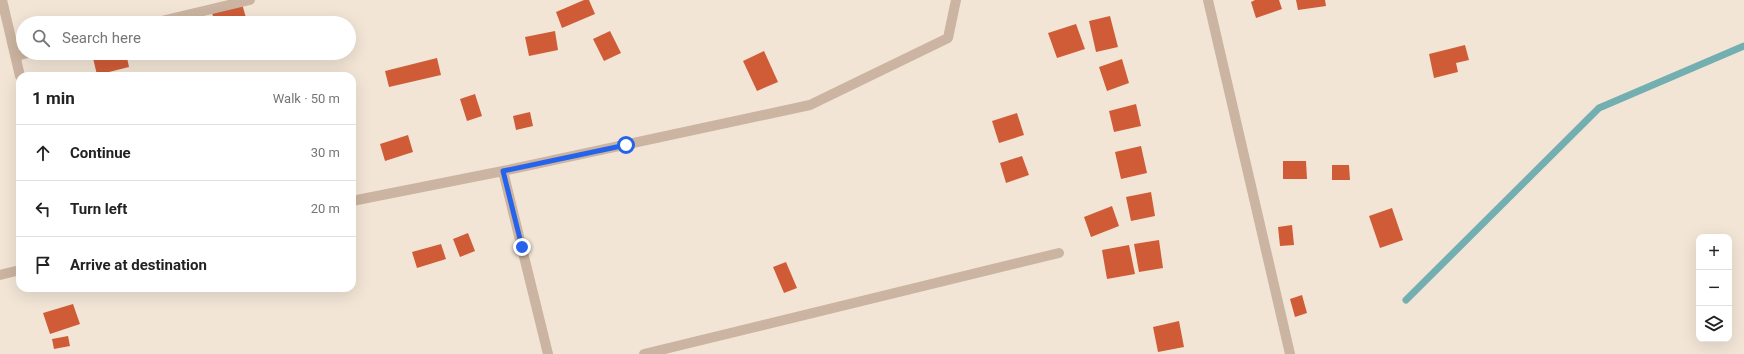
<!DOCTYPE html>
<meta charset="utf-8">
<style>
:root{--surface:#fff;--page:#f6f6f6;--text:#222;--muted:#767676;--line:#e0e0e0}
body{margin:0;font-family:Roboto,sans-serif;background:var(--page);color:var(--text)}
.controls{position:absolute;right:12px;bottom:12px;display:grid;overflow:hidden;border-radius:8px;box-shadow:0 4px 16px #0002}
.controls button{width:36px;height:36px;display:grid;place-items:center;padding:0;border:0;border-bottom:1px solid var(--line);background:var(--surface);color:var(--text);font:20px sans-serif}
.stop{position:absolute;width:12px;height:12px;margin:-9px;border:3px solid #2563eb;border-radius:50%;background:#fff}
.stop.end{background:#2563eb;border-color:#fff;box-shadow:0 1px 4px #0008}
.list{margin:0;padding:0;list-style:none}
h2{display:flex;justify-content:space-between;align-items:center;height:52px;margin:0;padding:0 16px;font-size:17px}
h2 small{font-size:13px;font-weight:400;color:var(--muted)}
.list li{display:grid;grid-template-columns:26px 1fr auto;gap:12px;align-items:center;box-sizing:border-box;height:56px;padding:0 16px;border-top:1px solid var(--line)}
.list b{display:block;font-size:15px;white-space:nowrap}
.list em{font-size:13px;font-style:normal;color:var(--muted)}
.icon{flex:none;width:22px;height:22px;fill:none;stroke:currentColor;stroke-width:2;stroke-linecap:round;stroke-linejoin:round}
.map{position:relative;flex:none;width:1744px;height:354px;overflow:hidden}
.search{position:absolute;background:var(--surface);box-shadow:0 4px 16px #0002;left:16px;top:16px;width:340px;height:44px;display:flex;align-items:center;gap:10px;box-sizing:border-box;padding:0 14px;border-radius:22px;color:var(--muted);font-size:15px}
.panel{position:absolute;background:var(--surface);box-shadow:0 4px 16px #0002;left:16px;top:72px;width:340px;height:220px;border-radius:12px}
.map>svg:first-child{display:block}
</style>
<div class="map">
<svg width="1744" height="354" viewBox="0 0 1744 354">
<rect width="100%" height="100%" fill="#f2e5d6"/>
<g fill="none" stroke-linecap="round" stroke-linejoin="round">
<!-- stream -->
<path stroke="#73afb1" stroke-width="7" d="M1406 300 1599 108 1744 46"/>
</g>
<!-- building -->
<path fill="#cf5c37" d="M584 0H589L595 14 562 28 556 12Z
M1255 0H1279L1282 9 1256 18 1251 2Z
M1296 0H1325L1326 6 1298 10Z
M242 4 247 21 239 23H215L212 13Z
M1110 16 1118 47 1096 52 1089 21Z
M1076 24 1085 49 1057 58 1048 33Z
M555 31 558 50 529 56 525 37Z
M610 31 621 53 604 61 593 39Z
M1465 45 1469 60 1456 63 1458 72 1434 78 1429 54Z
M764 51 778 82 757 91 743 61Z
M112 53H126L129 67 97 75 93 58Z
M437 58 441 75 389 87 385 71Z
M1122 59 1129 83 1107 91 1099 67Z
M475 94 482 116 467 121 460 99Z
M1136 104 1141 126 1114 132 1109 111Z
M530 112 533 126 516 130 513 116Z
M1017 113 1024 135 999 143 992 121Z
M408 135 413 152 385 161 380 144Z
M1141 146 1147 173 1121 179 1115 152Z
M1022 156 1029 175 1006 183 1000 163Z
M1283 161H1306L1307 179H1283Z
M1332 165H1349L1350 180H1332Z
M1151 192 1155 216 1131 221 1126 197Z
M1112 206 1119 226 1091 237 1084 217Z
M1392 208 1403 240 1380 248 1369 216Z
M1292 225 1294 245 1280 246 1278 227Z
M468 233 475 251 460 257 453 239Z
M1159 240 1163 268 1139 272 1134 244Z
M441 244 446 259 417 268 412 252Z
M1129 245 1135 274 1107 279 1102 250Z
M786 262 797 288 784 293 773 267Z
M1302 295 1307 313 1295 317 1290 299Z
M73 304 80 324 50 334 43 313Z
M1179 321 1184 347 1158 352 1153 327Z
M68 336 70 346 54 349 52 339Z"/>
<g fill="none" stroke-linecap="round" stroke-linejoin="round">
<!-- minor -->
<path stroke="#cbb4a1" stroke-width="10" d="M2 0 20 76
M1208 0 1290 354
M153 23 250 0
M16 56 28 53
M352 201 503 171
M0 275 20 270
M548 354 503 171 810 105 948 38 956 0
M644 354 1059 253"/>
</g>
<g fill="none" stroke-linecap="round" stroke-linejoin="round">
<!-- route -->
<path stroke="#2563eb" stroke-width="5" d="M522 247 503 171 626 145"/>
</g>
</svg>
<div class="controls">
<button>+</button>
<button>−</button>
<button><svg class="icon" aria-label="layers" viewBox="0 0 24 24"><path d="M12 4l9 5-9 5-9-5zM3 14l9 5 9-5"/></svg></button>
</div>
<div class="stop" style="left:626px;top:145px"></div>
<div class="stop end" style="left:522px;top:247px"></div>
<div class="search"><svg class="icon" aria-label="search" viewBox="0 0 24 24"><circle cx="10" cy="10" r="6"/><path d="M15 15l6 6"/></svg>Search here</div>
<section class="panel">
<h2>1 min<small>Walk · 50 m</small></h2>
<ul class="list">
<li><svg class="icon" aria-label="ahead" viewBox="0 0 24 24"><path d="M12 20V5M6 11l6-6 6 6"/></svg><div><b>Continue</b></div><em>30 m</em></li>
<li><svg class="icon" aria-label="left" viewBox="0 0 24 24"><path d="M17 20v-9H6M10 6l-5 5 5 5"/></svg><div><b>Turn left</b></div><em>20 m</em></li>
<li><svg class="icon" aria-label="arrive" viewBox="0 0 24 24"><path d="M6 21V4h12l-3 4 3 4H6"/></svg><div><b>Arrive at destination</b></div></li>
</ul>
</section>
</div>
